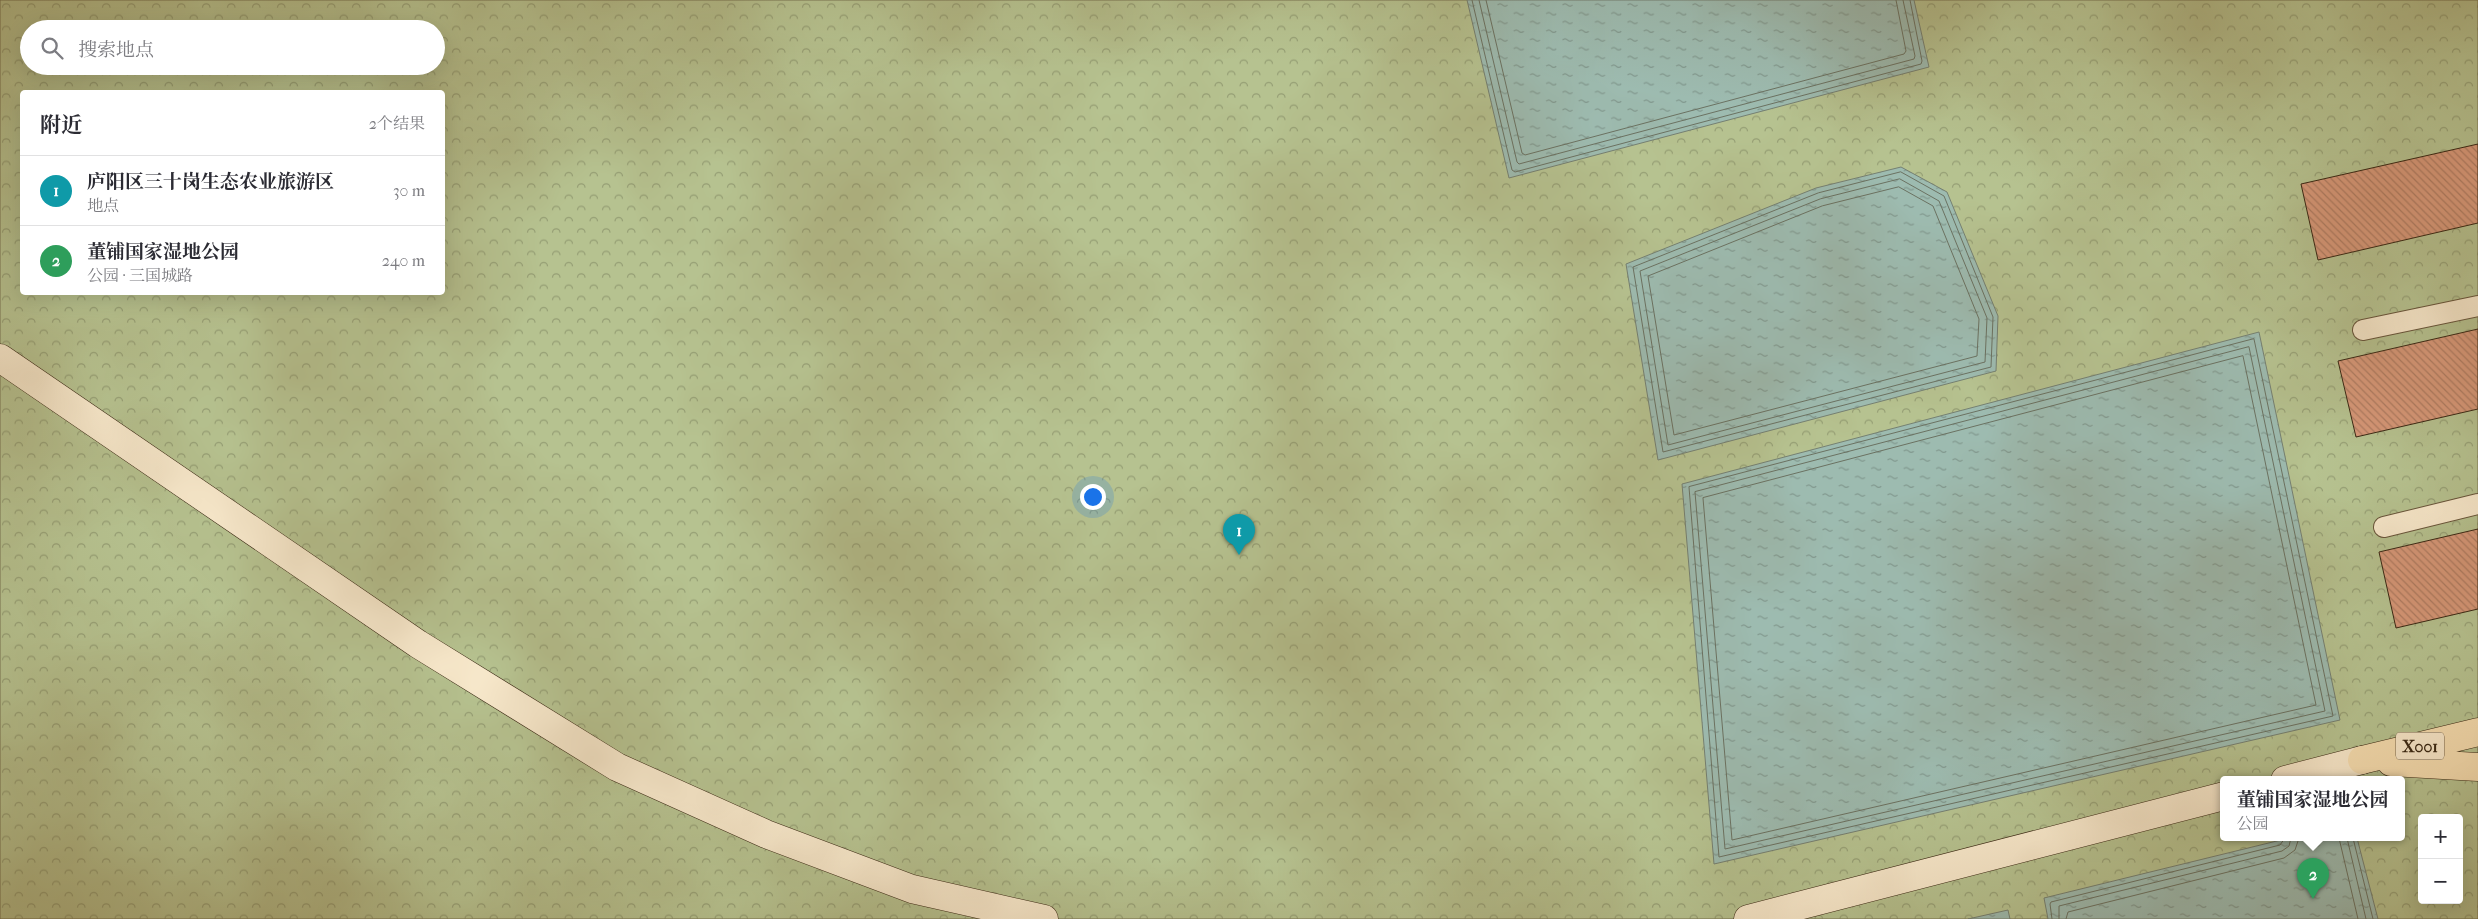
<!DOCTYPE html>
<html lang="zh">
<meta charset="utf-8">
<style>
:root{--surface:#fff;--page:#f2f2f3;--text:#2b2b33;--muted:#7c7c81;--line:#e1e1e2;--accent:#8f2418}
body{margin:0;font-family:"IM FELL French Canon","Noto Serif SC",serif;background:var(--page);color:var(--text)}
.controls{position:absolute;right:15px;bottom:15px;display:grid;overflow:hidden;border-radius:5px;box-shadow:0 5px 20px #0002}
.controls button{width:45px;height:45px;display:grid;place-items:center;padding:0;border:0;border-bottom:1px solid var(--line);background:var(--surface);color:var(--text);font:25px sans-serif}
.you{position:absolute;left:1092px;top:496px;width:18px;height:18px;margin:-12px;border:4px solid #fff;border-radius:50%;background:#1a73e8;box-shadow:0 0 0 8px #1a73e833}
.badge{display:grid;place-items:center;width:32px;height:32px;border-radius:50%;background:var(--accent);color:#fff;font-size:16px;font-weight:700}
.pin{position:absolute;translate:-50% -41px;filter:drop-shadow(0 1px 2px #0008)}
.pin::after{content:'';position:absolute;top:26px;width:18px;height:15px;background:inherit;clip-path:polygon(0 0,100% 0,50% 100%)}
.popup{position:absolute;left:2220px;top:776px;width:185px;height:65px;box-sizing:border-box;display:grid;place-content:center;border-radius:5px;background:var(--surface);filter:drop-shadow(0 1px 4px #0005);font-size:16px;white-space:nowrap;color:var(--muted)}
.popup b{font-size:19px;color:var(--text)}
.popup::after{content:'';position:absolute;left:50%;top:100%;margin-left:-10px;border:10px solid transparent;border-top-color:var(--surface)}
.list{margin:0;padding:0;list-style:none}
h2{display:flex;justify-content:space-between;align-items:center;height:65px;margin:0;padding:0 20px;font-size:21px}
h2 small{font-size:16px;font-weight:400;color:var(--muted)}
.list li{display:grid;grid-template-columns:32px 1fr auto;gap:15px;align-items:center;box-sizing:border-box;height:70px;padding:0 20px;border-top:1px solid var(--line)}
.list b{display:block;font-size:19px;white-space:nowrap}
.list p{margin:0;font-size:16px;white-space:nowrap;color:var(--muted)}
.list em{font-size:16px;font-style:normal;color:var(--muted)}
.icon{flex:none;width:28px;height:28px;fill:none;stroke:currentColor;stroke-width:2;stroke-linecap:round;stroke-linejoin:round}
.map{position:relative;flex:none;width:2478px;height:919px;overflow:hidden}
.search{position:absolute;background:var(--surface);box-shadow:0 5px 20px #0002;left:20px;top:20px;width:425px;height:55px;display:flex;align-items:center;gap:12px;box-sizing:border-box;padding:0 18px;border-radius:28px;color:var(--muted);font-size:19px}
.panel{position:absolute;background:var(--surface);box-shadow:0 5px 20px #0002;left:20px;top:90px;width:425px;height:205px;border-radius:5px}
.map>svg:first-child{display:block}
</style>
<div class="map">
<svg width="2478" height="919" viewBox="0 0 2478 919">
<defs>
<pattern id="park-crowns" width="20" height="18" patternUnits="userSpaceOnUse" patternTransform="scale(1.25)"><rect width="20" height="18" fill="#b6c290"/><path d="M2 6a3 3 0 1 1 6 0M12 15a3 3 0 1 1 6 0" fill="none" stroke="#959e74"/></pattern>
<pattern id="water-ripples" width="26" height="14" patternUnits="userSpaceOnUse" patternTransform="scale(1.25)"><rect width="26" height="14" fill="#9dbbb0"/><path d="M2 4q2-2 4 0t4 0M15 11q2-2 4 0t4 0" fill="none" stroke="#81988e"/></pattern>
<pattern id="building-back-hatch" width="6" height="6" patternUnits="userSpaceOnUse" patternTransform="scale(1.25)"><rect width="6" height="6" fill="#d79879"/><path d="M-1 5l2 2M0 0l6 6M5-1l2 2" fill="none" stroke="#af7c62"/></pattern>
</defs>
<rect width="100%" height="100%" fill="#f5ddb0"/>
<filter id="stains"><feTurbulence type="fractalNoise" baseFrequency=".004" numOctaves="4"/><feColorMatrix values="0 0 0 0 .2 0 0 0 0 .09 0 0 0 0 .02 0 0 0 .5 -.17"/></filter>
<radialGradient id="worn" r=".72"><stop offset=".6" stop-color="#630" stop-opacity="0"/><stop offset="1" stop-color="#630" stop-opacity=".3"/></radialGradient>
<!-- park -->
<path fill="url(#park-crowns)" stroke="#787552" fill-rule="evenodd" d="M0 0H2478V919H0ZM29 29H436V66H29ZM22 92H442V292H22ZM2224 780H2402V838H2224ZM2422 818H2459V900H2422Z"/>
<!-- water -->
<path fill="url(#water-ripples)" stroke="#758072" d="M1467 0H1914L1929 67 1509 178Z
M1901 167 1947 192 1998 316 1996 371 1658 460 1626 264 1816 188Z
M2259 332 2340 720 1714 864 1682 484Z
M2289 838H2357L2378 919H2048L2044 898Z
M2008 910 2010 919H1968Z"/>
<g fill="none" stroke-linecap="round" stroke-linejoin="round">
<!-- shore -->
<path stroke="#6b7262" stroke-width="1" d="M1472 0 1512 170 1515 172 1921 64 1922 61 1910 0
M1479 0 1517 162 1519 164 1914 59 1915 56 1903 0
M1486 0 1522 153 1525 155 1904 54 1906 51 1896 0
M1901 172 1944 196 1993 317 1991 367 1663 452 1633 267 1818 193Z
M1900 179 1939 201 1987 318 1985 362 1668 445 1640 271 1820 199Z
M1899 187 1933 206 1979 319 1977 356 1674 435 1648 276 1822 206Z
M2254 339 2333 716 1719 857 1689 487Z
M2249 347 2325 711 1725 849 1695 492Z
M2243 356 2316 705 1732 840 1703 498Z
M2339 838 2358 919
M2347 838 2366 919
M2353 838 2373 919
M2052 919 2050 904 2051 902 2280 845 2285 838
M2059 919V906L2282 851 2289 846 2291 838
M2066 919 2068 912 2284 858 2295 850 2299 838"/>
</g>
<!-- building -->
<path fill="url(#building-back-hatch)" stroke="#392814" d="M2478 144V223L2318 260 2301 184Z
M2478 329V409L2356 437 2338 361Z
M2478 529V609L2396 628 2379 552Z"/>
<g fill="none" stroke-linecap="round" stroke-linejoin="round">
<defs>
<path id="service" d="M2363 330 2478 306
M2384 527 2478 504"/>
<path id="secondary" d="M0 358 418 644 617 767 766 834 912 889 1044 919
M2285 780 2362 760
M1748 919 2224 796"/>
<path id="primary" d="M2362 760 2478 732
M2391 762 2478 767"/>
</defs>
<!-- service casing -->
<use href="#service" stroke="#68553b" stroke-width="22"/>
<!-- secondary casing -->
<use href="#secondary" stroke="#392814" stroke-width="29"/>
<!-- primary casing -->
<use href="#primary" stroke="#392814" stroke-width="29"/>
<!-- service -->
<use href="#service" stroke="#f8e9cc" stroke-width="20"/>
<!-- secondary -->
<use href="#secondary" stroke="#f8e9cc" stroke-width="28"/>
<!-- primary -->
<use href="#primary" stroke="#f5ddb0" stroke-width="28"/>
</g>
<g text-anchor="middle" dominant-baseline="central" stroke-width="4" stroke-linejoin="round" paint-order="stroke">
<!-- shield labels -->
<rect fill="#f8e9cc" stroke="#72624b" stroke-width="1" x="2396" y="732.5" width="48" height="27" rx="4"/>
<g font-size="16" font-weight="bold" fill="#392814">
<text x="2420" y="746">X001</text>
</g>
</g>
<rect width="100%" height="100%" filter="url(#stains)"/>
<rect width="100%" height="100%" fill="url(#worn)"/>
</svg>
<div class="controls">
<button>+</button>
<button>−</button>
</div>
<div class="you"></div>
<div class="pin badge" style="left:1239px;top:555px;background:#0f9aa8">1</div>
<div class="pin badge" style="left:2313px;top:899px;background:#2e9e5b">2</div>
<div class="popup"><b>董铺国家湿地公园</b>公园</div>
<div class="search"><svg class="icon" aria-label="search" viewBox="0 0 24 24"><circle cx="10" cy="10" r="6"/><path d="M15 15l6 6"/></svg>搜索地点</div>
<section class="panel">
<h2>附近<small>2个结果</small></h2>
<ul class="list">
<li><span class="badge" style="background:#0f9aa8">1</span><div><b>庐阳区三十岗生态农业旅游区</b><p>地点</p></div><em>30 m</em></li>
<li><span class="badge" style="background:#2e9e5b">2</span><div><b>董铺国家湿地公园</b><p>公园 · 三国城路</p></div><em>240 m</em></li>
</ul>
</section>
</div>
